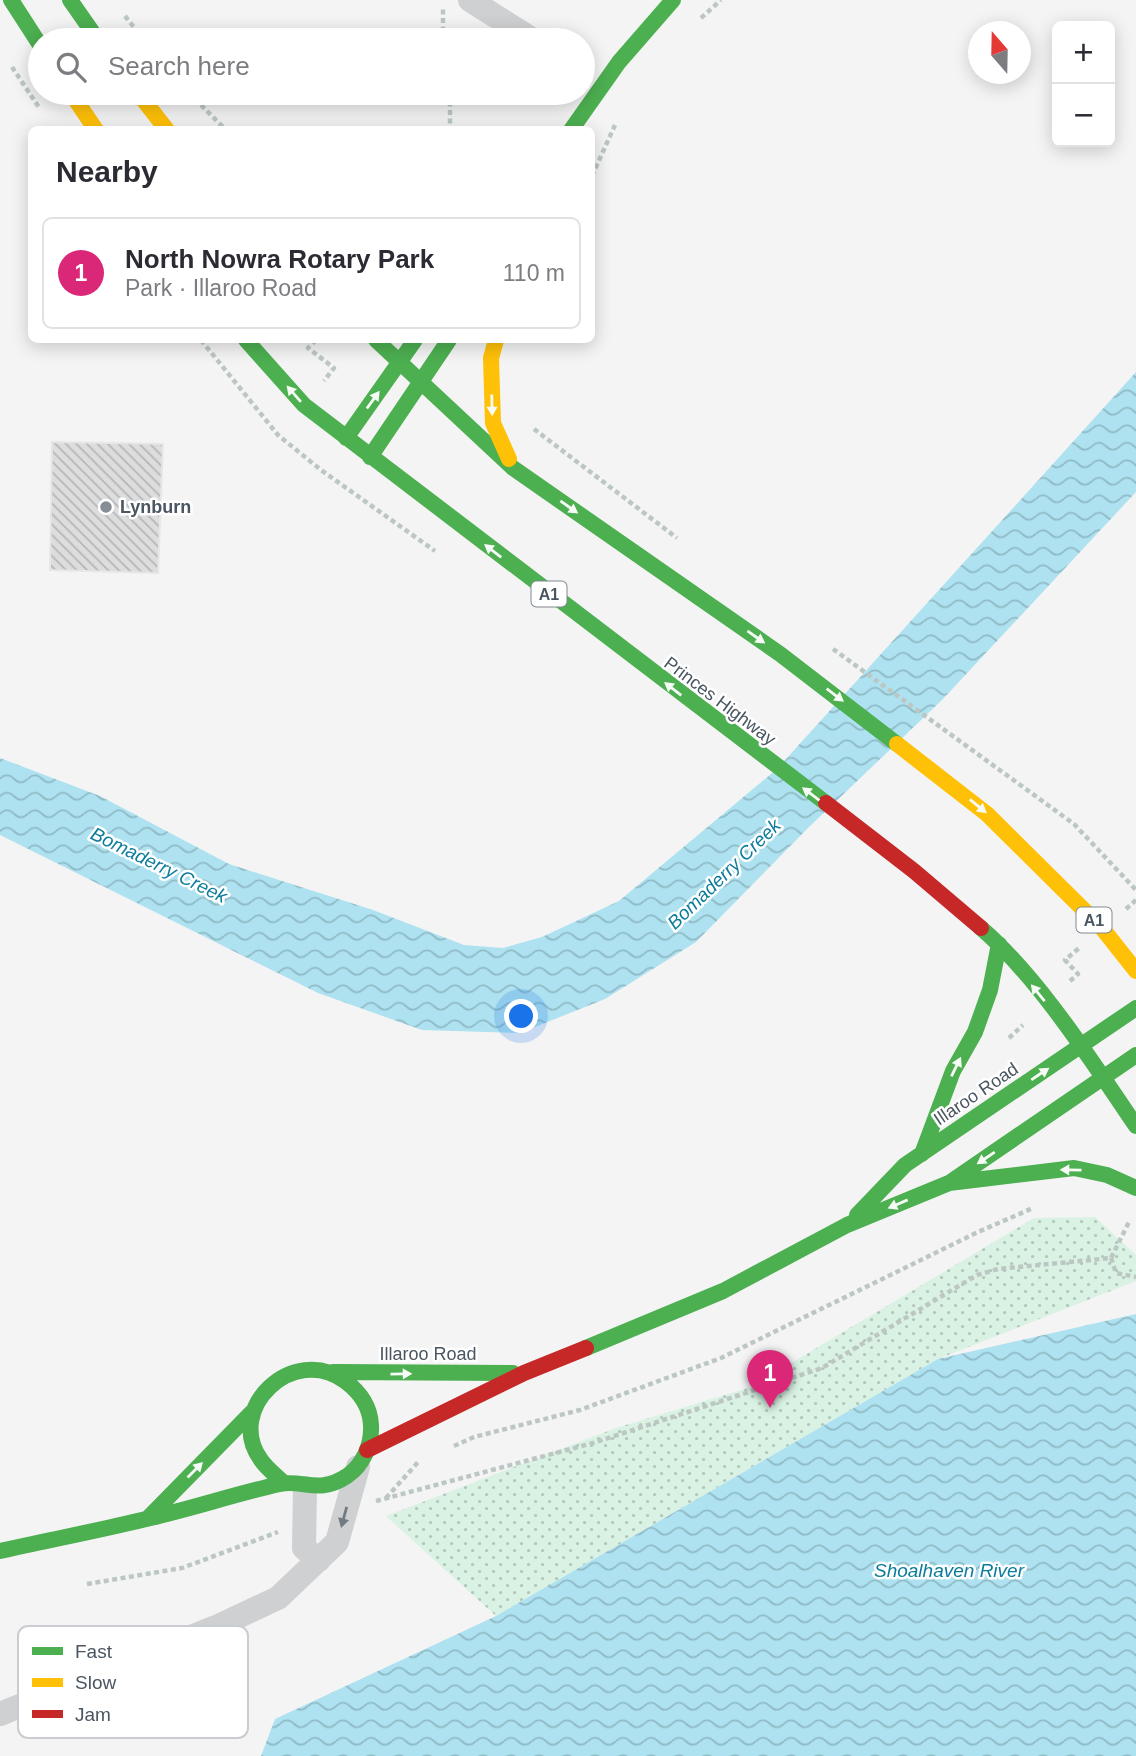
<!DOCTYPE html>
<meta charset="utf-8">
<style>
:root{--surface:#fff;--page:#f7f7f7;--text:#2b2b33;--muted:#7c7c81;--line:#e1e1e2;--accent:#db2777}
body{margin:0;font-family:Helvetica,sans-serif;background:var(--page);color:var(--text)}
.controls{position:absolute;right:21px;top:21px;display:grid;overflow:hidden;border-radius:10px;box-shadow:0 4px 18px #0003}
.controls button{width:63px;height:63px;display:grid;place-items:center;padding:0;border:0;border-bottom:2px solid var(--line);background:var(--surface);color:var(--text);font:35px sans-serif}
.compass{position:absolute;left:968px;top:21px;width:63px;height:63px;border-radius:50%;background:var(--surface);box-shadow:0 4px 18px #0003;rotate:340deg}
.you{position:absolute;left:522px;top:1017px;width:24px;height:24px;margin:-18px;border:5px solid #fff;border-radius:50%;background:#1a73e8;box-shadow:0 0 0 10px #1a73e833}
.badge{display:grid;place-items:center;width:46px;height:46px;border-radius:50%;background:var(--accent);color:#fff;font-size:23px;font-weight:700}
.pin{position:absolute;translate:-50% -58px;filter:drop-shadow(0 2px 4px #0008)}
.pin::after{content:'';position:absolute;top:37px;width:24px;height:21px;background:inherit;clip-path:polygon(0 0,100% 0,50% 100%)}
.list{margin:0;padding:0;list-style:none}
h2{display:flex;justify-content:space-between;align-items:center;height:91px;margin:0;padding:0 28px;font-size:30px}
h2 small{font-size:23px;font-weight:400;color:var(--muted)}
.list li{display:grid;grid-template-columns:46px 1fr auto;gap:21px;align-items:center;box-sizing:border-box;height:112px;margin:0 14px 14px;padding:0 14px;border:2px solid var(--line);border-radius:10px}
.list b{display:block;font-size:26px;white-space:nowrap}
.list p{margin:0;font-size:23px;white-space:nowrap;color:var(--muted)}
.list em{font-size:23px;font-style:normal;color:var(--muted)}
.icon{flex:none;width:38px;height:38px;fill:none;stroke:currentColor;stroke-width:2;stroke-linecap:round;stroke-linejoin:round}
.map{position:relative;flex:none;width:1136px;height:1756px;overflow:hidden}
.search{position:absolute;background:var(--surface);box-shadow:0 4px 18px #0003;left:28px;top:28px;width:567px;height:77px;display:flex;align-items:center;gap:18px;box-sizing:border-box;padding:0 24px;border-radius:38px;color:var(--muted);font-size:26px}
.panel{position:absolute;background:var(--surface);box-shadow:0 4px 18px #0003;left:28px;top:126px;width:567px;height:217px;border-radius:10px}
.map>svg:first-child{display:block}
</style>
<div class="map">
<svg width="1136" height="1756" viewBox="0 0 1136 1756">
<defs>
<pattern id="park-dots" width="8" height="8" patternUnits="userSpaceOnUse" patternTransform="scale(1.75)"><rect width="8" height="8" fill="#d9f2e3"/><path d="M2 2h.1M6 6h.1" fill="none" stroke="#b2c7bb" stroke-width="1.8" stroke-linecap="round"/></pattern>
<pattern id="water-waves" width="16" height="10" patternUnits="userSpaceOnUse" patternTransform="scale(1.75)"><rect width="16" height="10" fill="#aee2f0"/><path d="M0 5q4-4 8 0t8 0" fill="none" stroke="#90bac6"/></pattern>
<pattern id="building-back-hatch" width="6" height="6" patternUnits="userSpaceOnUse" patternTransform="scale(1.75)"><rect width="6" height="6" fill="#ddddde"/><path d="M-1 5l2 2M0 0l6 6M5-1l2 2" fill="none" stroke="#b5b6b7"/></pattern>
</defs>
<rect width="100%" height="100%" fill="#f4f4f4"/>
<!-- park -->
<path fill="url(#park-dots)" d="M1095 1217 1136 1255V1281L938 1359 496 1616 386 1516 616 1428 751 1387 1034 1218Z"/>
<!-- water -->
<path fill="url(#water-waves)" d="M1136 372V492L942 700 808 828 696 942 605 999 520 1033 422 1030 318 993 0 835V758L100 796 229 864 373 910 464 945 503 948 542 937 619 901 777 769Z
M1136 1314V1756H261L275 1719 496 1616 938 1359Z"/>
<!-- building -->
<path fill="url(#building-back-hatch)" stroke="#e5e6e7" stroke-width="2" d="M52 442 163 444 158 573 50 570Z"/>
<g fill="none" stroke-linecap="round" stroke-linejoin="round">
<!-- path -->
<path stroke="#bcc7c4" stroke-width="4.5" stroke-dasharray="5 3.5" stroke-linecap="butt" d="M125 16 144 40
M701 18 721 0
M443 40V8
M12 67 40 109
M189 93 226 130
M450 93V130
M592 176 615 125
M201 340 278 435 321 470 435 551
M316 340 308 348 334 368 324 381
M534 429 677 538
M833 649 1074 824 1136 890
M1126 909 1136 900
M1070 981 1078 974 1065 960 1079 948
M1009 1038 1023 1025
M1111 1258 1116 1273 1136 1277
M454 1446 474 1437 580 1410 721 1358 978 1232 1033 1208
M386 1498 420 1460
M376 1501 593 1443 822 1368 977 1275 998 1269 1111 1258 1130 1220
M87 1584 182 1568 278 1532"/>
<!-- street -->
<path stroke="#ced0d2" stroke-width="24" d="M470 0 533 40
M305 1488 304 1548 319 1560
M0 1714 216 1627 278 1598 337 1542 358 1467"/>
<!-- fast -->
<path stroke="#4caf50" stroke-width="16" d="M11 0 40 45
M70 0 98 40
M571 130 619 62 673 0
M246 340 304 405 826 803
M376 340 513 468 780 654 897 744
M346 438 415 340
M370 457 449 340
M981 928C1039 978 1093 1063 1136 1126
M922 1154 953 1071 975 1032 990 990 999 944
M949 1183 1074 1168 1107 1175 1136 1188
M857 1215 905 1165 1136 1008
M586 1348 723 1291 847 1225 949 1183 1136 1055
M333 1372 513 1373
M147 1519 252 1412
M0 1551C49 1540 97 1531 146 1519 191 1509 235 1494 280 1484 304 1479 318 1495 347 1476 363 1465 372 1445 371 1425 370 1406 360 1392 345 1381 293 1343 224 1409 261 1460 267 1469 277 1476 284 1483"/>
<!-- slow -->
<path stroke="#ffc107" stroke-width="16" d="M71 93 96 130
M138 93 167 130
M496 340 491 358 493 423 509 459
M897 744 987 814 1102 928 1136 971"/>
<!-- jam -->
<path stroke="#c62828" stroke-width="16" d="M826 803 914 871 981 928
M367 1450 524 1373 586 1348"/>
</g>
<!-- one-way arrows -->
<defs><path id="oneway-solid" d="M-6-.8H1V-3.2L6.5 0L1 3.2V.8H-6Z" transform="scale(1.75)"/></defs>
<g fill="#f6fbf6">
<use href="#oneway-solid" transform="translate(294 394) rotate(-131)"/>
<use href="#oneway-solid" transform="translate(373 400) rotate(-54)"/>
<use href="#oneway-solid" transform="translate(492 405) rotate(89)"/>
<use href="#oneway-solid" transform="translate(569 507) rotate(35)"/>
<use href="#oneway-solid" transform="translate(493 551) rotate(-142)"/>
<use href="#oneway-solid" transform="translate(756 637) rotate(35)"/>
<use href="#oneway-solid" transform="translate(673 689) rotate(-142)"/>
<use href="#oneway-solid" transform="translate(835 695) rotate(37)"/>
<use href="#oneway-solid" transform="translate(811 794) rotate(-143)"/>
<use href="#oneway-solid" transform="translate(978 806) rotate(39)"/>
<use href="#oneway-solid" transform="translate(1038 993) rotate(-129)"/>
<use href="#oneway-solid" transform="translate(956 1067) rotate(-64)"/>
<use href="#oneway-solid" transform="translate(1040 1074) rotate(-34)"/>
<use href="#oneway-solid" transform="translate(986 1158) rotate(146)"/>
<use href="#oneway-solid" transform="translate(1071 1170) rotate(-179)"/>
<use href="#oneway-solid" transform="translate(898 1204) rotate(157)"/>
<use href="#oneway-solid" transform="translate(401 1374) rotate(-1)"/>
<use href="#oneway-solid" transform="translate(195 1470) rotate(-45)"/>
</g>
<use fill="#727b83" href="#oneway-solid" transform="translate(344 1517) rotate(105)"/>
<!-- markers -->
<circle fill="#868d94" stroke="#fff" stroke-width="2.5" cx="106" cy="507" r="7"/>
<g text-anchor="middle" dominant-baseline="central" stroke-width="5" stroke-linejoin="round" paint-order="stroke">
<!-- shield labels -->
<g fill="#fff" stroke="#808990" stroke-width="2">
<rect x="531.5" y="581.5" width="35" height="25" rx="5"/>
<rect x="1076.5" y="907.5" width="35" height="25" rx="5"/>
</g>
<g font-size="16" font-weight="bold" fill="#4a5661">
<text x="549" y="594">A1</text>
<text x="1094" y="920">A1</text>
</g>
<!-- poi labels -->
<g font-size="18" font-weight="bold" fill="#4a5661" stroke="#fff" text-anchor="start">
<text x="120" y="507">Lynburn</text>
</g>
<!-- street labels -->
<g font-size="18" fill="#4a5661" stroke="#fff">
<text transform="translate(720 701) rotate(37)">Princes Highway</text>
<text transform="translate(976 1094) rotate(-34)">Illaroo Road</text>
<text x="428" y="1354">Illaroo Road</text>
</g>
<!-- water labels -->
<g font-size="19" font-style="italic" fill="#0c7c9b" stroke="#fff">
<text transform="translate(159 865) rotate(26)">Bomaderry Creek</text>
<text transform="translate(724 874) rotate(-44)">Bomaderry Creek</text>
<text x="949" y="1570">Shoalhaven River</text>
</g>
</g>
<!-- legend -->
<rect x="18" y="1626" width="230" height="112" rx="10" fill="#fff" stroke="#c9ccd0" stroke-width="2"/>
<rect x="32" y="1647" width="31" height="8" fill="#4caf50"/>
<rect x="32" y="1678" width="31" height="9" fill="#ffc107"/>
<rect x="32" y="1710" width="31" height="8" fill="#c62828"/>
<g font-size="19" fill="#4a5661">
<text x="75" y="1658">Fast</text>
<text x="75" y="1689">Slow</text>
<text x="75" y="1721">Jam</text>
</g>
</svg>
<div class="controls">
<button>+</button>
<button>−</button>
</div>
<svg class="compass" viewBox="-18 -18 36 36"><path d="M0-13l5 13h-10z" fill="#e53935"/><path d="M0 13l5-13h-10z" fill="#7c7c81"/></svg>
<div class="you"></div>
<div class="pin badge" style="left:770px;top:1408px">1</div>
<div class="search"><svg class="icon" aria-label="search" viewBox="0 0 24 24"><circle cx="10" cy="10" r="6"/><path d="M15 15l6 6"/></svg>Search here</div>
<section class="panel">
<h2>Nearby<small></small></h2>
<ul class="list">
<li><span class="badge">1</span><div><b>North Nowra Rotary Park</b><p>Park · Illaroo Road</p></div><em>110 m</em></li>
</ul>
</section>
</div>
